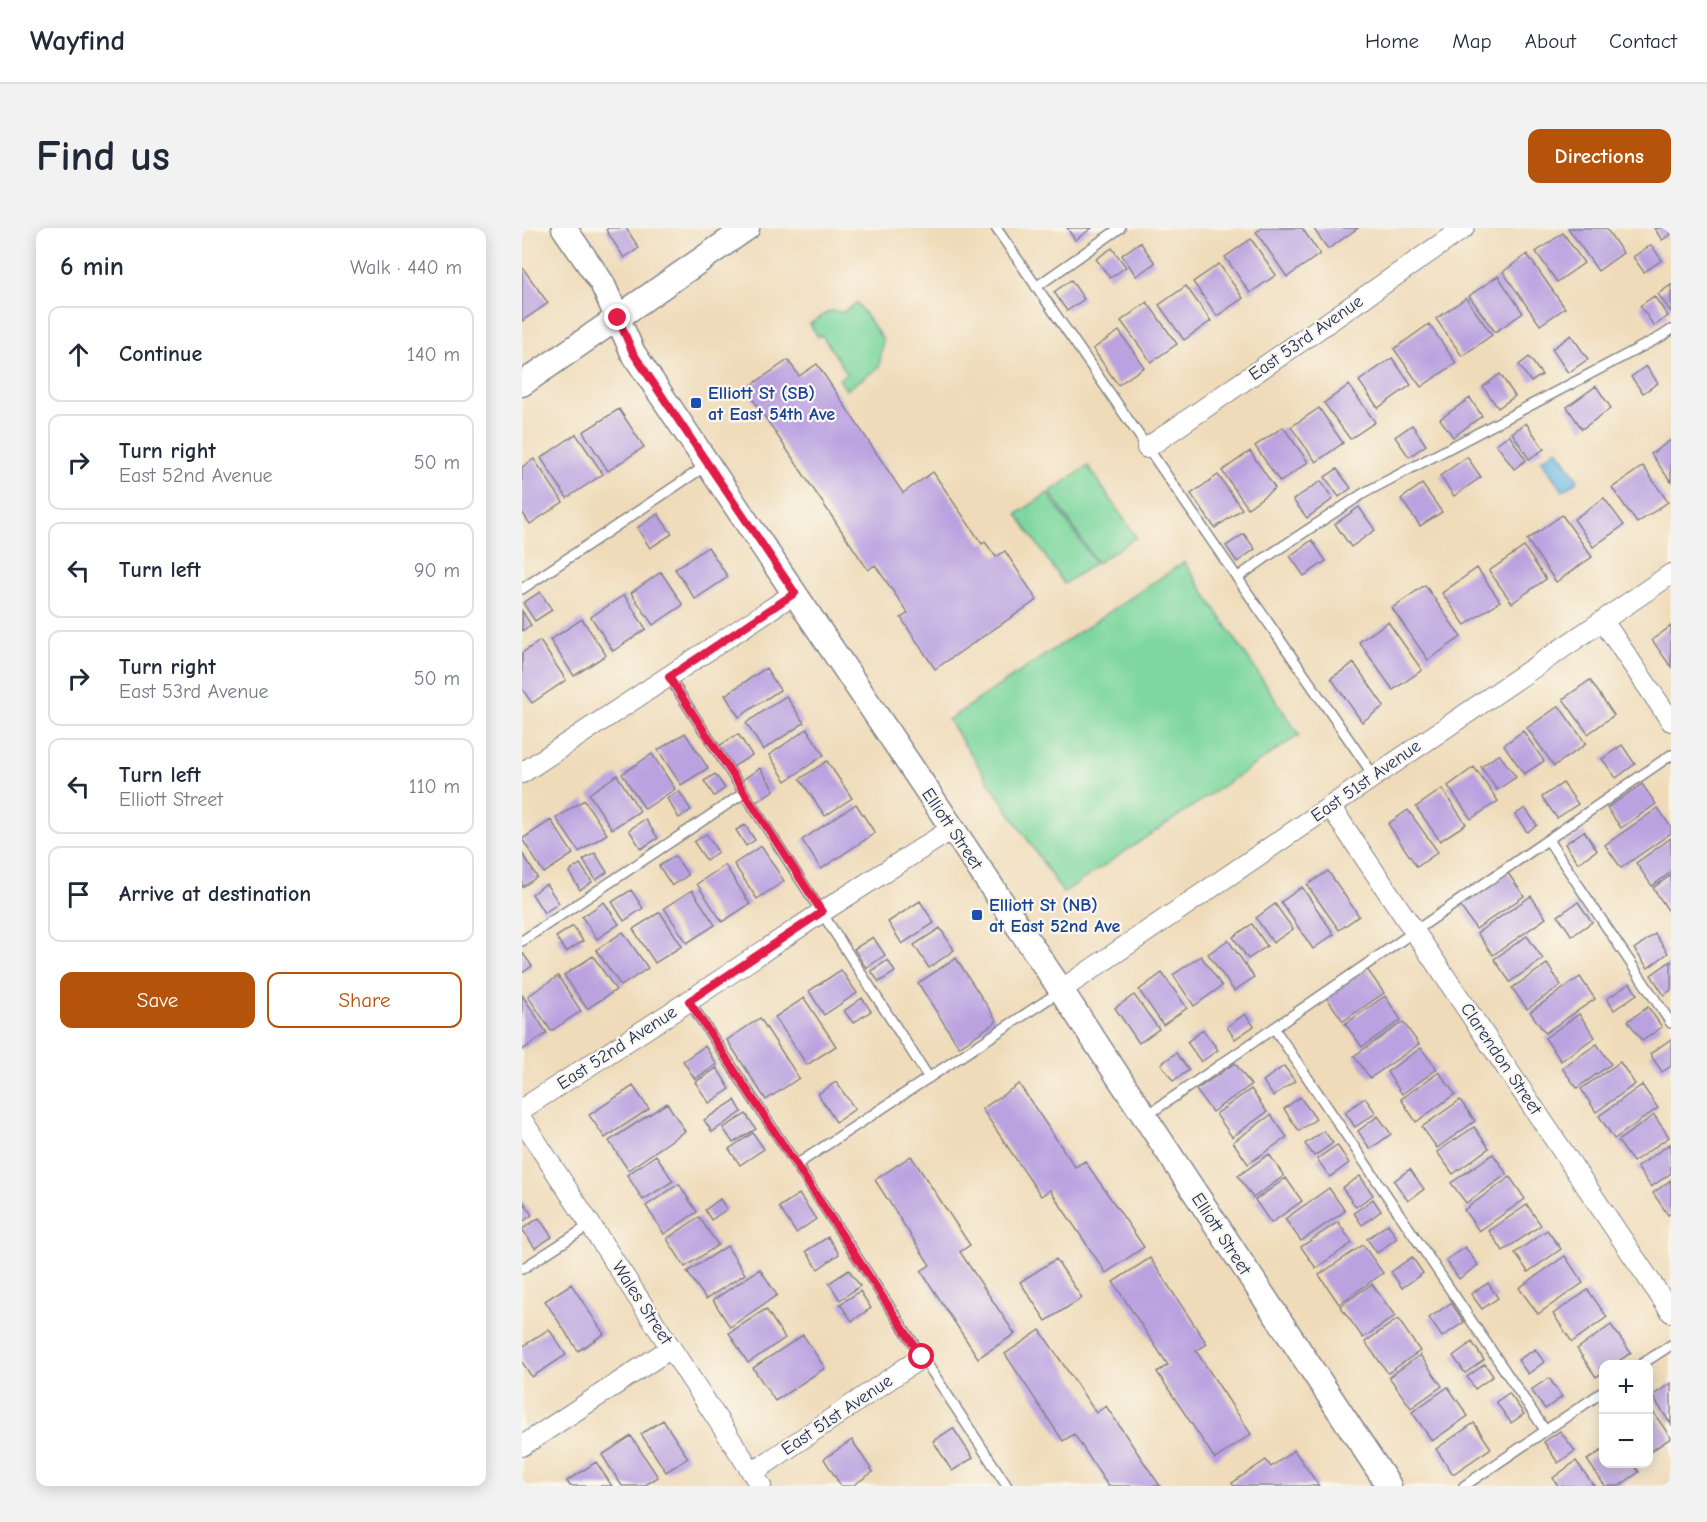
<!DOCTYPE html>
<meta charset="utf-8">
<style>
:root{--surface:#fff;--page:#f2f2f3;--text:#1f2937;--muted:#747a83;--line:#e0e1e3;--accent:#b45309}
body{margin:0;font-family:"Comic Neue",sans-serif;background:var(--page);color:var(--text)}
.controls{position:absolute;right:18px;bottom:18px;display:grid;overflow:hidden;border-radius:12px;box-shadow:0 3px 15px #0003}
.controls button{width:54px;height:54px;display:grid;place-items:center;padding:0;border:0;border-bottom:2px solid var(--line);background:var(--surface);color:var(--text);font:30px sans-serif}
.stop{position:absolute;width:18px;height:18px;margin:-14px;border:4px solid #e11d48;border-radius:50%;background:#fff}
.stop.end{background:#e11d48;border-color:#fff;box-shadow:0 2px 6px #0008}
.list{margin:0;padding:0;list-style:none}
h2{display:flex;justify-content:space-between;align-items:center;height:78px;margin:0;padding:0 24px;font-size:26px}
h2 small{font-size:20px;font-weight:400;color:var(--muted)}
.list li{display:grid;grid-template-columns:39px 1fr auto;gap:18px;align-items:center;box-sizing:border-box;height:96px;margin:0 12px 12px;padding:0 12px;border:2px solid var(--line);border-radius:12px}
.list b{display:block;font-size:22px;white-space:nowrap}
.list p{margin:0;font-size:20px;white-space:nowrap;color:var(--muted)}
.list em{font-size:20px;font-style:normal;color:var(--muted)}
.actions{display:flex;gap:12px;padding:18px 24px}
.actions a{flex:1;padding:14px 0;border:2px solid var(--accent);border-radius:12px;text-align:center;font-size:21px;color:var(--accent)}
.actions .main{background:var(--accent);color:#fff}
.icon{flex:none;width:33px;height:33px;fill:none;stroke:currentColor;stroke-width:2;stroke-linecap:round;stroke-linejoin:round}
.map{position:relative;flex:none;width:1149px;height:1258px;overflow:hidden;border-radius:12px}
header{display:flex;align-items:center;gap:36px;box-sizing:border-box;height:84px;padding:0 30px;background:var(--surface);border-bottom:2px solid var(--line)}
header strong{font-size:28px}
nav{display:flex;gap:33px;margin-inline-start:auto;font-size:21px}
.intro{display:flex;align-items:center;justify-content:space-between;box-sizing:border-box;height:144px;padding:0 36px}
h1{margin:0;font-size:42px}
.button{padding:15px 27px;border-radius:12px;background:var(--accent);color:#fff;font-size:21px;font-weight:700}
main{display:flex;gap:36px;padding:0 36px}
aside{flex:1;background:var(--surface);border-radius:12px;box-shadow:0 3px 15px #0003}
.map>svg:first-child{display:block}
</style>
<header>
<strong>Wayfind</strong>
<nav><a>Home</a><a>Map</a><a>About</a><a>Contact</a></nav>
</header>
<div class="intro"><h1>Find us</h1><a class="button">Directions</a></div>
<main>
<aside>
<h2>6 min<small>Walk · 440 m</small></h2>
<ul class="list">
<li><svg class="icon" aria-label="ahead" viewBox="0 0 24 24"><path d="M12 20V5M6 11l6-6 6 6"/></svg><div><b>Continue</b></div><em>140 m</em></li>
<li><svg class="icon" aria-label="right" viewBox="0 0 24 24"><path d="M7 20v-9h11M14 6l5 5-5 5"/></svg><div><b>Turn right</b><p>East 52nd Avenue</p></div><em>50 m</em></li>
<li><svg class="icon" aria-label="left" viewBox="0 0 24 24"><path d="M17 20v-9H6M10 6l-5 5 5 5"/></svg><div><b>Turn left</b></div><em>90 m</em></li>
<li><svg class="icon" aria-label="right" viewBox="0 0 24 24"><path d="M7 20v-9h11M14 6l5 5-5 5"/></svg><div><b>Turn right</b><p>East 53rd Avenue</p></div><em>50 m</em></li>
<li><svg class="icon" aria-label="left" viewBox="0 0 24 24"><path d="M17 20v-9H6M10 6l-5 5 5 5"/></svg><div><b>Turn left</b><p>Elliott Street</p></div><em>110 m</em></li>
<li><svg class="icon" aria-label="arrive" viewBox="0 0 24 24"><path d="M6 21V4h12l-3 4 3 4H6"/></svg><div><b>Arrive at destination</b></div></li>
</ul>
<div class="actions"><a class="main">Save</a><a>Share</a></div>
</aside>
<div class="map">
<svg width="1149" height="1258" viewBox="0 0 1149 1258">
<rect width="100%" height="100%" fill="#fbf7ec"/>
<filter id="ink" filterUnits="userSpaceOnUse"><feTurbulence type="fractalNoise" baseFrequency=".0167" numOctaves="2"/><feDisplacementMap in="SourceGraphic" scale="12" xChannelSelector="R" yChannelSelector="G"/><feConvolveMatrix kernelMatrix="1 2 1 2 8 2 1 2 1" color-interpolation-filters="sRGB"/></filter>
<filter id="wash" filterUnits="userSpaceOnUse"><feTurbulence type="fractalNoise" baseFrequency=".008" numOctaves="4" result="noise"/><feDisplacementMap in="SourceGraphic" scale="24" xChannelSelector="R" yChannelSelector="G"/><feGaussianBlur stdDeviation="1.35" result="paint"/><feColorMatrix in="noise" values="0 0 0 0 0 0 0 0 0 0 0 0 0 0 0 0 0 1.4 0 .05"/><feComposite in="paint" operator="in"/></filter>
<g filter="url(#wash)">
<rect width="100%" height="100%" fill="#efdbb9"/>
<!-- green -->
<path fill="#7dd79e" stroke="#4c837e" stroke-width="1.5" d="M335 75 361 112 357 139 324 162 317 151 325 145 300 107 296 109 288 96 308 83 321 84Z
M566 238 614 309 575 335 528 264Z
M526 265 573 335 542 356 495 286Z
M662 334 777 507 541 665 426 492Z"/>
<!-- water -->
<path fill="#69bbe4" stroke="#4275a1" stroke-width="1.5" d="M1035 221 1056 252 1041 263 1019 232Z"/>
<g id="blocks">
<!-- building -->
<path fill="#baa1e0" d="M87 0H104L117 20 102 30 84 2Z
M545 0H570L553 12Z
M740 0H780L798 26 765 49 734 4Z
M791 0H836L806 21Z
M1046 0H1084L1101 25 1076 43Z
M1132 0H1149V6L1140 12Z
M1041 5 1062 35 1035 54 1014 24Z
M729 11 754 47 728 65 703 29Z
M618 14 633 35 614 48 600 27Z
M1129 17 1140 32 1122 44 1111 29Z
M590 20 604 39 588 50 574 31Z
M1005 26 1043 80 1018 97 981 44Z
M697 36 721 70 695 88 671 54Z
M0 39 26 75 0 93Z
M976 48 1001 85 973 104 947 68Z
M549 52 562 71 545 83 532 64Z
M1149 57V84L1136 66Z
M664 58 689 93 662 112 637 77Z
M1132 68 1146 88 1132 98 1118 78Z
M944 70 970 107 940 128 914 91Z
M625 74 655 116 629 134 599 93Z
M907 96 934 135 899 159 872 121Z
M597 103 622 139 596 157 571 121Z
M1049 107 1066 131 1046 145 1030 121Z
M1007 129 1020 147 1009 154 997 137Z
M870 130 889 157 856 180 837 153Z
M266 132 277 148 295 136 381 265 411 244 460 316 463 314 474 329 483 323 515 372 413 441 379 390 386 385 353 337 346 342 224 161Z
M1124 138 1136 155 1121 165 1109 149Z
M978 146 993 168 976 180 961 159Z
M827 157 853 194 828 211 802 175Z
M1074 158 1089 180 1060 201 1045 179Z
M948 170 960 188 931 209 918 191Z
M797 180 821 215 794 234 769 199Z
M97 181 122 219 86 243 61 204Z
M1004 195 1022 221 1007 231 990 205Z
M890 197 904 217 887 229 873 209Z
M761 199 786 234 758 254 733 218Z
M54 206 81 246 45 270 19 230Z
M987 207 1004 232 992 241 974 216Z
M1149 212V254L1129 226Z
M728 223 753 260 726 280 700 243Z
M945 229 959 249 932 268 918 248Z
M12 231 41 274 8 296 0 284V239Z
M1121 238 1146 274 1115 295 1090 260Z
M815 241 829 260 817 269 803 249Z
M696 247 720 281 693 300 669 266Z
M799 253 811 271 785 290 771 272Z
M900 256 920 284 898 298 879 271Z
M1082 270 1102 297 1071 319 1052 291Z
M837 279 853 302 829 319 813 296Z
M136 286 150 306 128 320 115 300Z
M1040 287 1070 329 1034 354 1005 312Z
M722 306 733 321 715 334 704 318Z
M790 312 804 333 782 348 768 328Z
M186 319 206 349 173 371 153 341Z
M1002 319 1024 351 990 375 967 343Z
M955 340 978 373 943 397 920 365Z
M139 344 161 377 131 397 109 365Z
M903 357 939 409 906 432 870 380Z
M18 364 30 382 13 393 1 375Z
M102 367 124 401 91 423 69 389Z
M0 383 9 397 0 403Z
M60 391 84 427 52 448 28 412Z
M866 394 900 442 871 462 837 414Z
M1149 398V439L1130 412Z
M18 413 44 452 10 475 0 461V425Z
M832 435 862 478 840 494 809 450Z
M244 440 258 462 217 489 203 467Z
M1068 452 1092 487 1066 506 1041 471Z
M264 468 282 495 241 522 224 495Z
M1037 478 1064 516 1032 538 1005 500Z
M285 501 302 527 264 553 247 527Z
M1001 503 1022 533 1002 546 982 517Z
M163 505 186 540 159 557 136 522Z
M216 506 230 527 211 539 197 518Z
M1100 517 1113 536 1094 550 1080 531Z
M130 526 153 561 123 581 100 546Z
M977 526 994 549 975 562 959 539Z
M305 533 330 570 303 588 278 551Z
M952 539 976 573 949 591 926 558Z
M238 540 252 562 234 574 219 553Z
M193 546 203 560 192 568 182 553Z
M95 547 118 583 90 601 67 566Z
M1041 555 1056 576 1035 590 1020 569Z
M1120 556 1134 576 1099 600 1085 580Z
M920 561 944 596 918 613 894 579Z
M157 563 169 582 157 590 145 571Z
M62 572 85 606 57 624 34 590Z
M334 576 353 605 299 641 280 612Z
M1003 580 1015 597 1005 604 993 587Z
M1136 580 1149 599V605L1099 640 1083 617Z
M886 582 916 624 895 639 866 596Z
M123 591 136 610 119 621 107 602Z
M29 592 51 626 22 645 0 611Z
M223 597 233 612 224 618 214 602Z
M1062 603 1075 622 1056 635 1043 616Z
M184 606 196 624 184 632 172 614Z
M1149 610V644L1130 658 1114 635Z
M239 618 262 653 235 671 212 636Z
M0 625 15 649 0 659Z
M73 625 85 644 74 652 61 632Z
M153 628 166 647 150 658 137 638Z
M58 636 70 654 58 662 47 644Z
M203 637 228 676 200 694 175 656Z
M806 643 837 688 817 702 785 657Z
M986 645 1002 668 954 701 938 678Z
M1149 647V684L1148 685 1131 660Z
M24 656 37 675 22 685 10 666Z
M780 659 812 706 791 721 759 674Z
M109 662 121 680 102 693 90 674Z
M170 662 193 697 165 715 142 680Z
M1009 668 1024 690 971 727 955 705Z
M398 673 412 695 380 716 366 694Z
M82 674 97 696 75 711 60 689Z
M1056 674 1070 694 1050 708 1036 688Z
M753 676 771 701 751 715 734 690Z
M138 684 160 718 133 735 111 701Z
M730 696 745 718 726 731 711 709Z
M51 698 61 713 44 724 34 709Z
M418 700 432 722 407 740 392 717Z
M101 704 126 740 99 758 74 722Z
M1133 706 1146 725 1126 740 1112 721Z
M1005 708 1021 731 988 754 972 731Z
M351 709 363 727 344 740 332 721Z
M706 712 732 749 712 763 686 726Z
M0 724 10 738 0 745Z
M71 728 94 762 65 781 42 747Z
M679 728 700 758 672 778 651 747Z
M434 730 475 793 437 819 396 755Z
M366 732 373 744 357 754 349 743Z
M1149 733V762L1142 767 1129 747Z
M1025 736 1039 757 1005 781 990 760Z
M845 741 862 765 821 793 804 769Z
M319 742 335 765 302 787 287 763Z
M640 745 665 780 641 797 617 762Z
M36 748 59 783 29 803 6 768Z
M1058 749 1073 771 1023 805 1008 784Z
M1108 755 1115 766 1092 782 1085 771Z
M0 767 25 805 0 822Z
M612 767 637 801 617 815 593 780Z
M863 768 879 792 840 819 823 796Z
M282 770 314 818 285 837 253 789Z
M340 770 349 783 331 795 322 783Z
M1126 779 1140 799 1120 813 1106 793Z
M723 786 732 798 713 811 705 799Z
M1057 786 1073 809 1039 833 1023 810Z
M238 790 277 850 244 872 205 812Z
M881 794 897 816 848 850 832 828Z
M681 802 696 822 679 834 665 814Z
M1149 811V838L1140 844 1128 826Z
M1075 816 1089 836 1055 860 1040 840Z
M183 818 195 837 173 851 161 833Z
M899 820 915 841 880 866 865 844Z
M654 825 667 842 651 853 639 836Z
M1098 834 1113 856 1074 884 1059 861Z
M713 835 729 857 690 884 674 862Z
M762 838 773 853 751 868 741 853Z
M195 840 208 861 187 875 173 854Z
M917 844 933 866 894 894 879 871Z
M314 854 333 881 314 894 296 866Z
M497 856 553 939 563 933 622 1019 584 1045 528 962 519 968 460 881Z
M1120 857 1136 880 1092 911 1077 888Z
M111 858 127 881 83 910 67 887Z
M729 861 745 884 710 909 694 886Z
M778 869 794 891 777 903 762 881Z
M843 870 854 885 833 899 823 884Z
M213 872 220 884 190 904 182 892Z
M938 872 953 893 915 920 900 899Z
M145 875 163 903 106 942 87 913Z
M224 886 234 901 211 915 201 900Z
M749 887 765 909 726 936 711 914Z
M1132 887 1147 909 1111 934 1096 913Z
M856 888 869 906 848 921 836 903Z
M952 899 967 920 931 946 915 924Z
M802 903 811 915 792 928 783 916Z
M231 905 242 921 218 937 207 921Z
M1148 916 1149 945 1129 959 1115 939Z
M815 917 827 935 808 949 795 931Z
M747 926 762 948 731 970 716 948Z
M971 926 985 946 944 975 929 955Z
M134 927 151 953 121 972 105 947Z
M389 928 448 1017 438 1024 493 1106 456 1130 399 1043 408 1037 353 952Z
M888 941 902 961 886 973 872 953Z
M838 948 851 967 834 979 820 960Z
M988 949 1003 971 957 1003 942 982Z
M764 950 780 973 749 995 733 972Z
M1149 952V985L1146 987 1131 965Z
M157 956 175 984 142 1006 124 978Z
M807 960 823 983 779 1013 763 991Z
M277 966 294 991 274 1005 257 979Z
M0 971 10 987 0 994Z
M198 971 205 981 189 992 183 982Z
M851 971 859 983 840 997 832 985Z
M1005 977 1019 997 981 1023 967 1003Z
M177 989 196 1017 163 1039 145 1011Z
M17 990 30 1009 13 1020 0 1001Z
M816 994 830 1015 794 1040 779 1019Z
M866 996 875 1010 855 1025 845 1011Z
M1025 1002 1039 1021 1006 1044 993 1025Z
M306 1009 317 1026 296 1041 284 1023Z
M841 1017 861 1045 817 1076 797 1047Z
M205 1018 223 1046 184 1071 165 1044Z
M943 1019 956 1037 937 1051 924 1032Z
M1043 1028 1061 1055 1016 1086 997 1060Z
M890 1029 901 1045 880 1060 869 1044Z
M628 1030 685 1116 674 1123 729 1206 693 1231 635 1144 646 1137 591 1054Z
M534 1031 560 1070 524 1093 498 1054Z
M238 1041 255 1067 208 1099 191 1072Z
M327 1042 338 1058 318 1072 307 1055Z
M966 1055 976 1070 960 1081 949 1066Z
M49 1056 82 1106 56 1123 23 1073Z
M850 1056 873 1088 841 1110 818 1078Z
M1066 1062 1085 1089 1050 1114 1031 1086Z
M338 1063 349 1080 330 1093 318 1076Z
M929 1075 942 1094 920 1109 907 1090Z
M244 1081 263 1110 226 1135 207 1105Z
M876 1091 898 1123 866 1145 843 1114Z
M1089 1097 1109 1125 1092 1136H1082V1144L1074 1149 1055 1121Z
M27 1101 44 1127 10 1149 0 1134V1119Z
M518 1102 574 1185 584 1178 638 1258H586L552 1206 541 1213 483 1126Z
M281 1107 303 1140 253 1173 231 1140Z
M950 1114 962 1132 943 1145 931 1128Z
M1013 1121 1022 1134 1006 1146 996 1132Z
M898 1127 920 1158 889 1180 867 1149Z
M963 1136 971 1148 953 1161 945 1149Z
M1027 1150 1040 1169 1023 1181 1009 1162Z
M1149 1155V1196L1130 1168Z
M926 1159 946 1188 910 1213 890 1184Z
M987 1165 1002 1186 989 1195 974 1174Z
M1129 1181 1149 1210 1126 1225V1183Z
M141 1192 166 1230 144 1244 119 1206Z
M952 1195 969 1220 931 1246 914 1221Z
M431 1200 451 1230 430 1243 411 1213Z
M1038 1203 1053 1223 1036 1235 1022 1214Z
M109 1208 136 1249 122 1258H100L80 1227Z
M330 1212 351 1244 330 1258H319L302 1231Z
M1082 1221V1236H1111L1117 1244 1097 1258H1083L1065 1232Z
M772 1222 797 1258H712L710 1255 744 1232 749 1239Z
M1054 1233 1072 1258H1036L1031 1250Z
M74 1234 90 1258H48L45 1253Z"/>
</g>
</g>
<g filter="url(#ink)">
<use href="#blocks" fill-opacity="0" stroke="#85858c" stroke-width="1.5"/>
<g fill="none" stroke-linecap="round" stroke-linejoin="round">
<defs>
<path id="service" d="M474 0 852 548
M514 59 598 0
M715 350 746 328 842 265 1140 108 1149 102
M0 361 185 237
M147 449 407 850
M1026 612 1149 795
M0 713 222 565
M167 773 485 1258
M752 800 1023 1202
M624 888 1149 527
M274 937 537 764
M0 1041 68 997
M1120 1136 1149 1117
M942 1258 1082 1163"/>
<path id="minor" d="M625 220 942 0
M1081 393 1149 493
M0 545 273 365
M808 578 1149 1084
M539 762 1149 346
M0 881 167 773 300 684 430 601
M0 892 239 1258
M0 1218 149 1120
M230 1245 400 1129"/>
<path id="tertiary" d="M42 0 80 55 111 125 539 762 867 1258
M0 156 225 0"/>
</defs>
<!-- service casing -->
<use href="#service" stroke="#85858c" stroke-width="12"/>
<!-- minor casing -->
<use href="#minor" stroke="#85858c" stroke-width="22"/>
<!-- tertiary casing -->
<use href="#tertiary" stroke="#85858c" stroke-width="27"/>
<!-- service -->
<use href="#service" stroke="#fff" stroke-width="9"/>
<!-- minor -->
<use href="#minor" stroke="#fff" stroke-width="20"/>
<!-- tertiary -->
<use href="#tertiary" stroke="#fff" stroke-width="24"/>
</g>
</g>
<g fill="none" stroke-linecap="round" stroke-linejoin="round" filter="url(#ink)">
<!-- route -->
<path stroke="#e11d48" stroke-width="8" d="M96 90 111 125 273 365 147 449 300 684 167 773 400 1129"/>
</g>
<!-- markers -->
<g fill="#1a4fb4" stroke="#fbf7ec" stroke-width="2">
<rect x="168" y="169" width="12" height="12" rx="3"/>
<rect x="449" y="681" width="12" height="12" rx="3"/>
</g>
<g text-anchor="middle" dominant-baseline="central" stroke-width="4.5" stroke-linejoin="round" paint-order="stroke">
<!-- street labels -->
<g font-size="18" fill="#1b2f5e" stroke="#fbf7ec">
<text transform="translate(784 110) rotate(-35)">East 53rd Avenue</text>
<text transform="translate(844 553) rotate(-35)">East 51st Avenue</text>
<text transform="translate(430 601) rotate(56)">Elliott Street</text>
<text transform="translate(95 820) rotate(-33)">East 52nd Avenue</text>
<text transform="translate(979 831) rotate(56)">Clarendon Street</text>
<text transform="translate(699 1006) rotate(57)">Elliott Street</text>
<text transform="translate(120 1075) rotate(57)">Wales Street</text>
<text transform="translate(315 1187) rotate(-34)">East 51st Avenue</text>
</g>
<!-- transit labels -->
<g font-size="18" font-weight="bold" fill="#164399" stroke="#fbf7ec" text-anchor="start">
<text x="186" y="165">Elliott St (SB)<tspan x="186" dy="21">at East 54th Ave</tspan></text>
<text x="467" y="677">Elliott St (NB)<tspan x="467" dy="21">at East 52nd Ave</tspan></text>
</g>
</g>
</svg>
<div class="controls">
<button>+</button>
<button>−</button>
</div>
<div class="stop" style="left:400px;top:1129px"></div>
<div class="stop end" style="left:96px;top:90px"></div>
</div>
</main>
